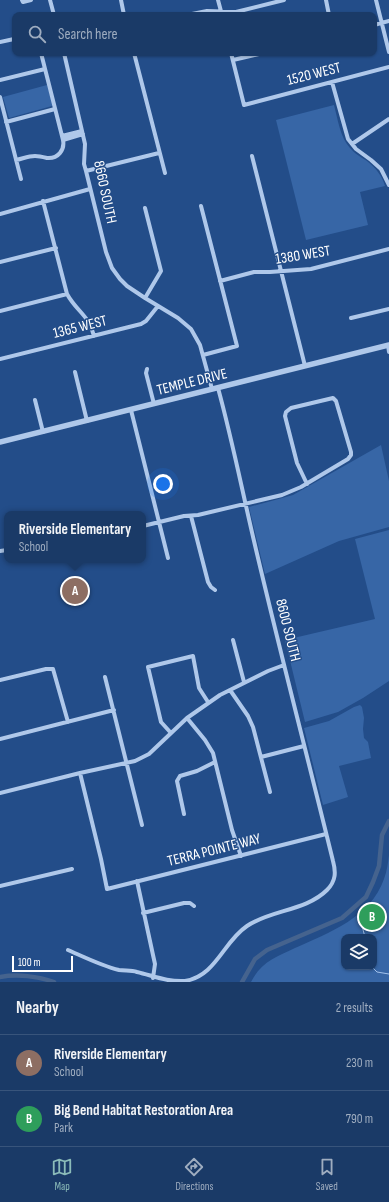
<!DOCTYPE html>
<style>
:root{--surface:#1a3a67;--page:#23416d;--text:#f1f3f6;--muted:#9fadc0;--line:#38547b;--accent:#8bbbb9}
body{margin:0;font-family:"Sofia Sans Condensed",sans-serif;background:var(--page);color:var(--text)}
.controls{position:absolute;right:12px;bottom:12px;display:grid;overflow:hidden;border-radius:8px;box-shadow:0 1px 3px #0004}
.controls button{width:36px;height:36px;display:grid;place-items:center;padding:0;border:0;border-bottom:1px solid var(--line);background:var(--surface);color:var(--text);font:20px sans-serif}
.scale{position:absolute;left:12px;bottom:10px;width:61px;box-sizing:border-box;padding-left:4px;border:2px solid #fff;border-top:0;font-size:11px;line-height:14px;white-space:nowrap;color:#fff;-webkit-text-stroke:3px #234d89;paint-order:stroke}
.you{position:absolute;left:163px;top:484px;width:14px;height:14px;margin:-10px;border:3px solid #fff;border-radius:50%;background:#1a73e8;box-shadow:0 0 0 6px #1a73e833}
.badge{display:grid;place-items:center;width:26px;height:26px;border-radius:50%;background:var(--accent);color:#fff;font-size:13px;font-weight:700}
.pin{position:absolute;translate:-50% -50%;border:2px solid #fff;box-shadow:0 1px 4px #0006}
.popup{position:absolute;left:4px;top:511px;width:142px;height:52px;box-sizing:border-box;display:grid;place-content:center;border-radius:8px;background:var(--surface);filter:drop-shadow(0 1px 3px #0005);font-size:13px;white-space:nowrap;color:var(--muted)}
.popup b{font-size:15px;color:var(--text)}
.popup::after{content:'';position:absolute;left:50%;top:100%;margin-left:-8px;border:8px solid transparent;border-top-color:var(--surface)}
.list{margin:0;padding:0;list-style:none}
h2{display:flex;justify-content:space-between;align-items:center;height:52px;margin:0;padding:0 16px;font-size:17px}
h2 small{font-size:13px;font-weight:400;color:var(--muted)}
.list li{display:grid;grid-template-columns:26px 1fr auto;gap:12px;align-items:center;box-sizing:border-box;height:56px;padding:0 16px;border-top:1px solid var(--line)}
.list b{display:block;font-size:15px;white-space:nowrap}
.list p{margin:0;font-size:13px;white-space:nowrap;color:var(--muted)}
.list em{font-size:13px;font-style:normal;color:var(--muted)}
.icon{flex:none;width:22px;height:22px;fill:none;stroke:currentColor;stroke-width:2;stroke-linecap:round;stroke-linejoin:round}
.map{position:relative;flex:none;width:389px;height:982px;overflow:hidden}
.search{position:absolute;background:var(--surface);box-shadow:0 1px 3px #0004;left:12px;right:12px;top:12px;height:44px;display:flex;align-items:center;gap:10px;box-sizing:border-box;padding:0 14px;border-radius:8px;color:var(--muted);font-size:15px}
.sheet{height:164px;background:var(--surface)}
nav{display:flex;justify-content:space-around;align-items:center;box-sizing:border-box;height:56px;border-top:1px solid var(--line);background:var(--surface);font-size:11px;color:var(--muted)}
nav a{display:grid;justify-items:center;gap:2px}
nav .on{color:var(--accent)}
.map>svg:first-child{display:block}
</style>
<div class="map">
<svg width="389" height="982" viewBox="0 0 389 982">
<rect width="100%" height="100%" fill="#234d89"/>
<!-- green -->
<path fill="#3766a6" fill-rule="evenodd" d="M47 85 53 105 52 106 9 118 3 97Z
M334 105C338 120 340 137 350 148 355 154 361 157 367 161 376 168 382 176 385 186L360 192 368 225 306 240 276 120Z
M381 445 389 481V527L339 541 265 574 249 507 293 495Z
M389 530V681L363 698 338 712 305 722 285 640 375 619 355 539Z
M360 705 362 707 364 718 363 729 364 738 368 742 371 758 339 766 348 797 323 805 304 728 329 721 354 707Z
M389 855V982H251C261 962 276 957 295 948 329 933 371 917 384 879 387 871 388 863 389 855ZM344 937H374V967H344Z"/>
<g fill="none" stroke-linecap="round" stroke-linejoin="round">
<!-- stream -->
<path stroke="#a3c2eb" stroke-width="1" d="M359 915 365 937
M372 967 377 972 389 974"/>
<!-- canal -->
<path stroke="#45638e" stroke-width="4.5" d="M0 977C17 974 38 976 54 982
M242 982 255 959 267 950 342 918 366 897 373 882 379 866 382 835 389 821"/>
<!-- minor -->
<path stroke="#afc8ea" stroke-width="4" d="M22 0 23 2 31 0
M50 0 54 15
M121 0 124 15
M218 0 222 15
M326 0 329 15
M376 0 389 52
M31 14 32 15
M187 15 207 11 236 12 284 0
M374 25 389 21
M0 42 14 39
M64 53 85 144 84 164 86 171 106 252 112 268 120 279 127 286 145 298 178 318 191 329 200 345 212 389
M134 53 165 173
M231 53 244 105 389 67
M233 60 263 53
M0 80 45 69
M332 82 348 139 356 149 371 160 381 169 389 185
M0 97 21 179
M6 122 55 109
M62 136 82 131
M63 140 83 134
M352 144 389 119
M252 156 305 366
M16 160C22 159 28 156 35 156 39 156 43 157 47 158 58 159 65 150 63 140L41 53
M86 171 159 153
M43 201 67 294C77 312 89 315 94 336
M201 206 237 346 203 355
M0 214 90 189
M0 262 56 248
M220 281 254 272H270L311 269 389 249
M145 298 161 271 145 208
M0 311 67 294
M351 318 389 309
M388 345 389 352
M0 359 141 324 146 321 158 306
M147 369 146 373 154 404
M75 372 87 421
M35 400 43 432
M131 410 168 558
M191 516 208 582 211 587 215 590
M143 526 184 516 198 515 282 495 301 487 348 459 351 455V452L336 401 333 398 291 408 286 412 285 416 297 463 307 484
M0 551 7 550
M233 640 244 682
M105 677 142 825
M0 680 46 669H53L68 722
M230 690 248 716 253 727 270 792
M187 718 205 740 213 753 232 830 241 856
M171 733 161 722 148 667 193 656 199 688 208 702
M0 739 114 710
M261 757 304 746
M80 773 101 859 107 889 326 834
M0 793 80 773 135 761 149 754 187 718 220 695 268 671 284 665
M184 814 177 781 180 776 197 771 215 762
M137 881 153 955 155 964 153 978
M0 886 72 869
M143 913 184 903H190L194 906
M68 950C84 957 102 966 119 970 125 971 131 970 137 972 154 976 167 982 185 981 216 976 223 942 247 926 270 910 306 911 327 890 336 881 336 872 333 861 307 755 279 648 254 541 242 490 232 439 218 388"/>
<!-- tertiary -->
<path stroke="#afc8ea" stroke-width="5.5" d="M0 442 389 345"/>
</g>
<g text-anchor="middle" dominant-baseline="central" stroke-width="3" stroke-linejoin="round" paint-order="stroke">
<!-- street labels -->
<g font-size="15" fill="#fff" stroke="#234d89">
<text transform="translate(314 74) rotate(-14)">1520 WEST</text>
<text transform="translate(105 192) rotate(78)">8660 SOUTH</text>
<text transform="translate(303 255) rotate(-9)">1380 WEST</text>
<text transform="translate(80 327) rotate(-14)">1365 WEST</text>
<text transform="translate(192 382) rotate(-14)">TEMPLE DRIVE</text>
<text transform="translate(288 630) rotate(76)">8600 SOUTH</text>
<text transform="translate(214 850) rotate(-14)">TERRA POINTE WAY</text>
</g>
</g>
</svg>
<div class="controls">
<button><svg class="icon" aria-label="layers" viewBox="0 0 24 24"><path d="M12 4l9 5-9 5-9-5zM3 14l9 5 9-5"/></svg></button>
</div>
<div class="scale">100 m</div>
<div class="you"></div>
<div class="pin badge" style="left:75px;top:591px;background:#8d6e63">A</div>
<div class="popup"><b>Riverside Elementary</b>School</div>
<div class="pin badge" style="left:372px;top:917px;background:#2e9e5b">B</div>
<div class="search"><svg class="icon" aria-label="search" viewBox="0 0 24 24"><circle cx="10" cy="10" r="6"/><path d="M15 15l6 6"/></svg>Search here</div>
</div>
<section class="sheet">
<h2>Nearby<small>2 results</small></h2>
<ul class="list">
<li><span class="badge" style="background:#8d6e63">A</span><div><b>Riverside Elementary</b><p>School</p></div><em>230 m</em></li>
<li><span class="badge" style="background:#2e9e5b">B</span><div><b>Big Bend Habitat Restoration Area</b><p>Park</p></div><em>790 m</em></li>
</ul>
</section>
<nav>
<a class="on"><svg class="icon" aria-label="map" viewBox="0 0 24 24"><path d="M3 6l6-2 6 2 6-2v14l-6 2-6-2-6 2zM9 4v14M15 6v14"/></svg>Map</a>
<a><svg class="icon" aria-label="directions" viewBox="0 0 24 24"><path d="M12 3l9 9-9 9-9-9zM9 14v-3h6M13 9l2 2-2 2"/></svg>Directions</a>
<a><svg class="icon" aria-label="saved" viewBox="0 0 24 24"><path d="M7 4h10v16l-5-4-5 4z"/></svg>Saved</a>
</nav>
